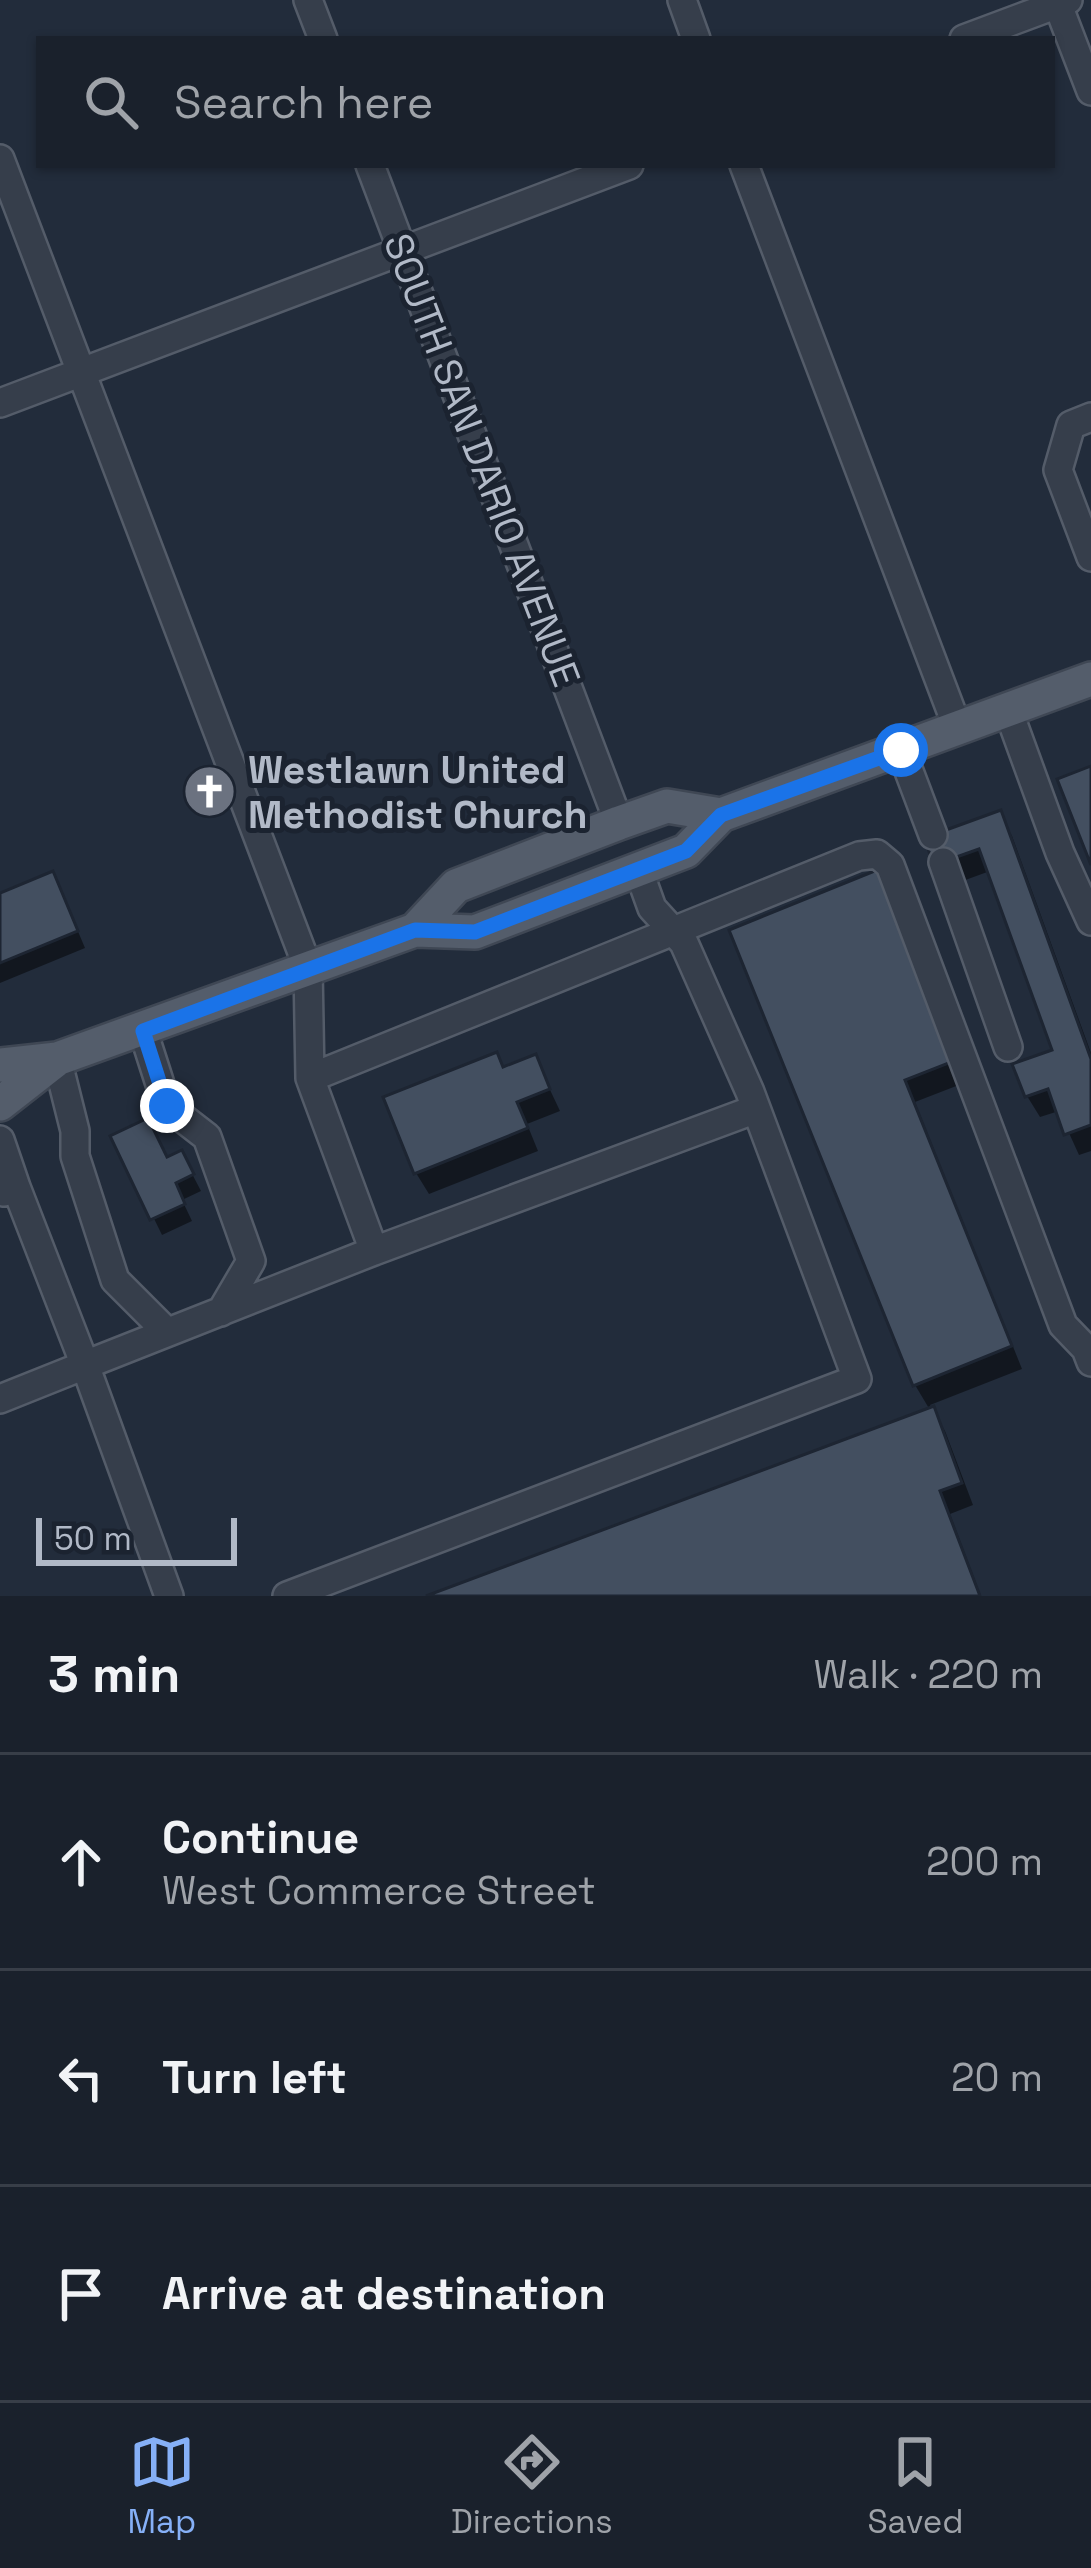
<!DOCTYPE html>
<meta charset="utf-8">
<style>
:root{--surface:#1a212c;--page:#232934;--text:#f1f3f6;--muted:#9fa3a9;--line:#383e48;--accent:#86b0f7}
body{margin:0;font-family:"Space Grotesk",sans-serif;background:var(--page);color:var(--text)}
.scale{position:absolute;left:36px;bottom:30px;width:201px;box-sizing:border-box;padding-left:12px;border:6px solid #b1b9c7;border-top:0;font-size:33px;line-height:42px;white-space:nowrap;color:#b1b9c7;-webkit-text-stroke:9px #1b2330;paint-order:stroke}
.stop{position:absolute;width:36px;height:36px;margin:-27px;border:9px solid #1a73e8;border-radius:50%;background:#fff}
.stop.end{background:#1a73e8;border-color:#fff;box-shadow:0 3px 12px #0008}
.list{margin:0;padding:0;list-style:none}
h2{display:flex;justify-content:space-between;align-items:center;height:156px;margin:0;padding:0 48px;font-size:51px}
h2 small{font-size:39px;font-weight:400;color:var(--muted)}
.list li{display:grid;grid-template-columns:78px 1fr auto;gap:36px;align-items:center;box-sizing:border-box;height:216px;padding:0 48px;border-top:3px solid var(--line)}
.list b{display:block;font-size:45px;white-space:nowrap}
.list p{margin:0;font-size:39px;white-space:nowrap;color:var(--muted)}
.list em{font-size:39px;font-style:normal;color:var(--muted)}
.icon{flex:none;width:66px;height:66px;fill:none;stroke:currentColor;stroke-width:2;stroke-linecap:round;stroke-linejoin:round}
.map{position:relative;flex:none;width:1091px;height:1596px;overflow:hidden}
.search{position:absolute;background:var(--surface);box-shadow:0 3px 9px #0004;left:36px;right:36px;top:36px;height:132px;display:flex;align-items:center;gap:30px;box-sizing:border-box;padding:0 42px;border-radius:0px;color:var(--muted);font-size:45px}
.sheet{height:804px;background:var(--surface)}
nav{display:flex;justify-content:space-around;align-items:center;box-sizing:border-box;height:168px;border-top:3px solid var(--line);background:var(--surface);font-size:33px;color:var(--muted)}
nav a{display:grid;justify-items:center;gap:6px}
nav .on{color:var(--accent)}
.map>svg:first-child{display:block}
</style>
<div class="map">
<svg width="1091" height="1596" viewBox="0 0 1091 1596">
<rect width="100%" height="100%" fill="#222c3b"/>
<!-- shadow -->
<path fill="#0007" d="M999 814 1012 836 1091 1053V1151L1079 1155 1059 1111 1040 1117 1027 1096 1056 1051 990 871 949 886 936 864Z
M876 874 964 1083 915 1102 1022 1369 930 1405 945 1431 973 1505 950 1514 981 1596H435L930 1410 915 1385Z
M61 891 85 948 0 983V896Z
M535 1058 560 1111 527 1124 538 1151 429 1194 416 1173 504 1070Z
M114 1137 190 1170 201 1191 182 1200 192 1221 162 1235Z"/>
<!-- building -->
<path fill="#434f60" stroke="#1d2532" stroke-width="3" d="M1091 766V865L1057 779Z
M1001 810 1091 1059V1125L1064 1135 1048 1089 1025 1097 1012 1064 1052 1050 979 849 934 865 924 838Z
M877 870 954 1061 905 1080 1012 1346 913 1386 729 930Z
M53 871 78 931 0 963V893Z
M497 1052 503 1067 536 1054 550 1089 517 1102 528 1128 414 1174 383 1097Z
M148 1118 167 1157 182 1150 194 1174 176 1183 185 1204 150 1220 110 1136Z
M934 1406 962 1483 940 1491 980 1596H426Z"/>
<g fill="none" stroke-linecap="round" stroke-linejoin="round">
<defs>
<path id="minor" d="M308 0 323 39
M682 0 696 39
M1056 0 1091 91
M964 39 1068 0
M0 159 308 968 310 1078
M370 165 619 823
M744 165 958 729
M0 403 629 165
M1091 417 1071 425 1058 470 1091 557
M1008 710 1060 853 1091 921
M901 750 933 835
M943 862 1008 1047
M143 1031 167 1106 207 1137 251 1261 221 1312
M57 1059 75 1131V1156L115 1280 167 1332
M756 1109 374 1251 310 1078 859 856 877 854 890 865 1063 1325 1086 1349 1091 1362
M0 1140 16 1187 4 1192
M0 1399 85 1365 16 1187
M169 1596 85 1365 374 1251
M287 1596 857 1379 750 1092 684 943 652 908 638 869"/>
<path id="major" d="M415 930 456 886 619 823 667 806 721 815
M0 1065 57 1059 415 930 475 932 686 851 721 815 1091 679
M0 1104 55 1061"/>
</defs>
<!-- minor casing -->
<use href="#minor" stroke="#545c69" stroke-width="32"/>
<!-- major casing -->
<use href="#major" stroke="#3f4754" stroke-width="38"/>
<!-- minor -->
<use href="#minor" stroke="#363e4b" stroke-width="27"/>
<!-- major -->
<use href="#major" stroke="#545d6b" stroke-width="33"/>
</g>
<g fill="none" stroke-linecap="round" stroke-linejoin="round">
<!-- route -->
<path stroke="#1a73e8" stroke-width="15" d="M167 1106 143 1031 415 930 475 932 686 851 721 815 901 750"/>
</g>
<!-- icons -->
<defs>
<symbol id="church-disc" viewBox="-11 -11 22 22"><circle r="9.5" fill="#6b7280" stroke="#1b2330"/><path d="M-1.2-6h2.4v3.5h3.3v2.4h-3.3V6h-2.4V-.1h-3.3v-2.4h3.3Z" fill="#fff"/></symbol>
</defs>
<g fill-rule="evenodd">
<use href="#church-disc" x="180" y="762" width="59" height="59"/>
</g>
<g text-anchor="middle" dominant-baseline="central" stroke-width="10" stroke-linejoin="round" paint-order="stroke">
<!-- street labels -->
<g font-size="39" fill="#b1b9c7" stroke="#1b2330">
<text transform="translate(482 460) rotate(69)">SOUTH SAN DARIO AVENUE</text>
</g>
<!-- poi labels -->
<g font-size="39" font-weight="bold" fill="#b1b9c7" stroke="#1b2330" text-anchor="start">
<text x="248" y="769">Westlawn United<tspan x="248" dy="45">Methodist Church</tspan></text>
</g>
</g>
</svg>
<div class="scale">50 m</div>
<div class="stop" style="left:901px;top:750px"></div>
<div class="stop end" style="left:167px;top:1106px"></div>
<div class="search"><svg class="icon" aria-label="search" viewBox="0 0 24 24"><circle cx="10" cy="10" r="6"/><path d="M15 15l6 6"/></svg>Search here</div>
</div>
<section class="sheet">
<h2>3 min<small>Walk · 220 m</small></h2>
<ul class="list">
<li><svg class="icon" aria-label="ahead" viewBox="0 0 24 24"><path d="M12 20V5M6 11l6-6 6 6"/></svg><div><b>Continue</b><p>West Commerce Street</p></div><em>200 m</em></li>
<li><svg class="icon" aria-label="left" viewBox="0 0 24 24"><path d="M17 20v-9H6M10 6l-5 5 5 5"/></svg><div><b>Turn left</b></div><em>20 m</em></li>
<li><svg class="icon" aria-label="arrive" viewBox="0 0 24 24"><path d="M6 21V4h12l-3 4 3 4H6"/></svg><div><b>Arrive at destination</b></div></li>
</ul>
</section>
<nav>
<a class="on"><svg class="icon" aria-label="map" viewBox="0 0 24 24"><path d="M3 6l6-2 6 2 6-2v14l-6 2-6-2-6 2zM9 4v14M15 6v14"/></svg>Map</a>
<a><svg class="icon" aria-label="directions" viewBox="0 0 24 24"><path d="M12 3l9 9-9 9-9-9zM9 14v-3h6M13 9l2 2-2 2"/></svg>Directions</a>
<a><svg class="icon" aria-label="saved" viewBox="0 0 24 24"><path d="M7 4h10v16l-5-4-5 4z"/></svg>Saved</a>
</nav>
